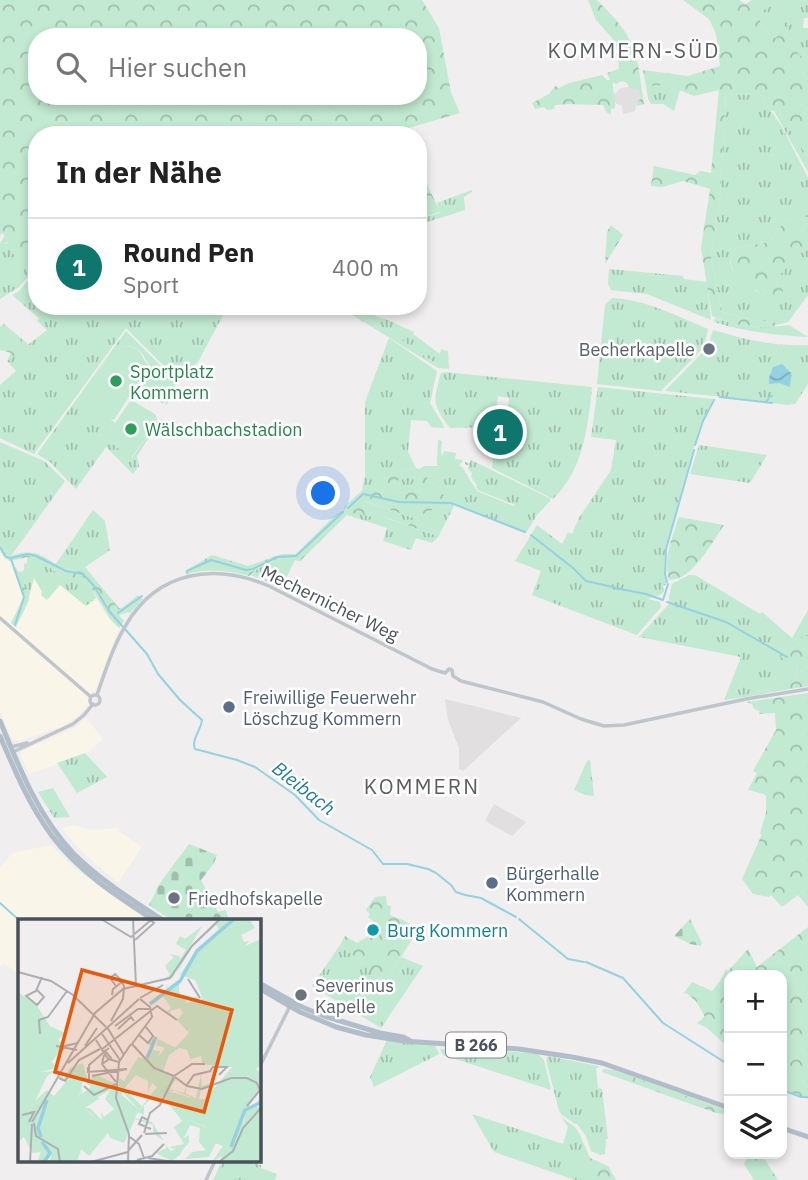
<!DOCTYPE html>
<html lang="de">
<meta charset="utf-8">
<style>
:root{--surface:#fff;--page:#f2f2f2;--text:#222;--muted:#767676;--line:#e0e0e0;--accent:#0f766e}
body{margin:0;font-family:"IBM Plex Sans",sans-serif;background:var(--page);color:var(--text)}
.controls{position:absolute;right:21px;bottom:21px;display:grid;overflow:hidden;border-radius:14px;box-shadow:0 4px 10px #0003}
.controls button{width:63px;height:63px;display:grid;place-items:center;padding:0;border:0;border-bottom:2px solid var(--line);background:var(--surface);color:var(--text);font:35px sans-serif}
.you{position:absolute;left:324px;top:494px;width:24px;height:24px;margin:-18px;border:5px solid #fff;border-radius:50%;background:#1a73e8;box-shadow:0 0 0 10px #1a73e833}
.badge{display:grid;place-items:center;width:46px;height:46px;border-radius:50%;background:var(--accent);color:#fff;font-size:23px;font-weight:700}
.pin{position:absolute;translate:-50% -50%;border:4px solid #fff;box-shadow:0 2px 7px #0006}
.list{margin:0;padding:0;list-style:none}
h2{display:flex;justify-content:space-between;align-items:center;height:91px;margin:0;padding:0 28px;font-size:30px}
h2 small{font-size:23px;font-weight:400;color:var(--muted)}
.list li{display:grid;grid-template-columns:46px 1fr auto;gap:21px;align-items:center;box-sizing:border-box;height:98px;padding:0 28px;border-top:2px solid var(--line)}
.list b{display:block;font-size:26px;white-space:nowrap}
.list p{margin:0;font-size:23px;white-space:nowrap;color:var(--muted)}
.list em{font-size:23px;font-style:normal;color:var(--muted)}
.icon{flex:none;width:38px;height:38px;fill:none;stroke:currentColor;stroke-width:2;stroke-linecap:round;stroke-linejoin:round}
.map{position:relative;flex:none;width:808px;height:1180px;overflow:hidden}
.search{position:absolute;background:var(--surface);box-shadow:0 4px 10px #0003;left:28px;top:28px;width:399px;height:77px;display:flex;align-items:center;gap:18px;box-sizing:border-box;padding:0 24px;border-radius:28px;color:var(--muted);font-size:26px}
.panel{position:absolute;background:var(--surface);box-shadow:0 4px 10px #0003;left:28px;top:126px;width:399px;height:189px;border-radius:28px}
.map>svg:first-child{display:block}
</style>
<div class="map">
<svg width="808" height="1180" viewBox="0 0 808 1180">
<defs>
<pattern id="grass-tufts" width="24" height="20" patternUnits="userSpaceOnUse" patternTransform="scale(1.75)"><rect width="24" height="20" fill="#c2e9d1"/><path d="M3 7l-1-3M5 7V3M7 7l1-3M15 17l-1-3M17 17v-4M19 17l1-3" fill="none" stroke="#a0bfad"/></pattern>
<pattern id="forest-crowns" width="20" height="18" patternUnits="userSpaceOnUse" patternTransform="scale(1.75)"><rect width="20" height="18" fill="#c2e9d1"/><path d="M2 6a3 3 0 1 1 6 0M12 15a3 3 0 1 1 6 0" fill="none" stroke="#a0bfad"/></pattern>
<pattern id="cemetery-stones" width="16" height="16" patternUnits="userSpaceOnUse" patternTransform="scale(1.75)"><rect width="16" height="16" fill="#c2e9d1"/><path d="M2 7V4a2 2 0 0 1 4 0v3zM10 15v-3a2 2 0 0 1 4 0v3z" fill="#a0bfad"/></pattern>
<pattern id="water-waves" width="16" height="10" patternUnits="userSpaceOnUse" patternTransform="scale(1.75)"><rect width="16" height="10" fill="#94d1e1"/><path d="M0 5q4-4 8 0t8 0" fill="none" stroke="#7bacb9"/></pattern>
</defs>
<rect width="100%" height="100%" fill="#f0eeee"/>
<!-- commercial -->
<path fill="#f9f5e9" d="M0 550 4 558 10 561 24 597 11 622 16 627 29 600V596L34 578 43 592 60 585 86 606 96 598 110 619 119 628 95 691 88 694V705L81 714 63 726 19 741 12 739 0 711Z
M86 718 102 737V740L86 754 29 774 20 755 22 751 72 729Z
M73 825 93 830 119 828V831L142 847 118 883 90 859 73 842 62 828Z
M51 845 72 866 110 894 151 921H19V975L4 963 0 967V868L12 853Z"/>
<!-- education -->
<path fill="#e1dfdf" d="M633 86 640 89 641 98 637 102 635 111 623 114 622 105 616 104 613 95 621 88Z
M445 699 474 706 521 718 463 771 459 769V748L448 720Z
M494 804 526 822 512 836 485 821Z"/>
<!-- grass -->
<path fill="url(#grass-tufts)" d="M778 0H808V18H804L803 28H808V63L791 46 800 37 786 28 778 34 776 38 761 27C757 4 767 13 778 0Z
M666 85 680 90 674 111 663 104H651L648 99 646 86Z
M726 94 760 95 782 127 808 178V217H801L785 220 770 242 735 248 730 261 732 270 756 291 765 293 783 289 775 279 801 252 808 250V295L788 322 776 325V323L743 318 722 312 711 257 720 197Z
M778 110 806 155 808 154V172L774 111Z
M472 190V192L464 197 465 210 418 225V219L440 213 437 203Z
M37 238V267L19 287 0 299V250L3 244Z
M609 269 683 276 684 279 707 282 711 320 647 294 611 290 608 284Z
M37 270V306H228L198 362 178 380 126 328 34 454 0 438V385L16 371 7 361 47 330 37 321 39 318 12 295 18 292Z
M612 298C647 300 677 316 708 329L704 347 661 391 597 384 605 305Z
M346 306H363L377 317 388 320 414 332 413 334 440 354 441 349 448 351 449 369 438 368V365L368 318Z
M715 318C739 326 765 329 789 325L808 337C775 335 745 332 714 322Z
M713 330C743 339 776 347 808 345V384L795 404 787 405 764 402 763 401 665 391 703 352 708 354 712 351 709 343Z
M126 331 177 382 171 392 167 405 165 404 172 383 152 370 140 388 137 386 151 366C145 361 144 353 137 349 115 335 98 374 88 389 82 405 92 418 109 417L115 423 105 438 132 458 151 431 156 421H158L156 427 137 456 139 466 133 474 106 447 76 489 50 462 37 454Z
M389 338 437 371 430 403 444 426 443 428 431 427 427 421 411 420 408 452 416 468 393 473 373 486 366 487 362 490 365 476V402Z
M445 372 592 387C588 428 583 470 553 499L492 468 494 450 479 446 481 440 479 437 495 438 493 436H482L481 432C484 429 489 429 494 430L492 434H496L497 437 505 436 509 398 498 396 494 427 450 428C432 404 433 402 441 373Z
M598 387 713 399 702 421 698 432 665 549 664 575 667 584 663 586 664 592 660 595 648 599 660 602 661 607 637 635 532 595 541 571 515 561 537 525 562 544 568 532 572 534 579 518 611 470 616 440 591 437Z
M0 442 44 461 65 481 11 556 5 555 0 545Z
M699 445 767 455 750 483 690 474Z
M444 451 456 453 455 459 463 460 459 466 462 467 477 491 514 506 515 505 477 490 476 484 471 477 472 473 468 469 469 466 465 464V462L470 463 471 460 549 498 550 501 537 515 526 533 454 505 451 499 443 495 442 490 427 480 428 472 439 469Z
M415 476 414 481 407 493 376 490 401 479Z
M364 501 414 518 439 507 453 508 438 537 432 543 416 538 411 550 383 541 387 528 347 515 344 510V507C352 515 358 513 368 515 375 516 379 519 386 518L435 535 437 531 362 507Z
M93 510 105 521 110 550 85 567 78 566 74 571 63 568 56 564Z
M27 557 37 559 64 577 80 579 91 587 96 598 86 606 60 585 47 600 41 595 42 592 34 578 29 596 17 571 21 572 24 570V564L27 563Z
M279 558 295 560 281 588 251 575 257 569Z
M689 575H695L760 614 762 612 792 638 808 610V636L791 641 781 657 798 661 796 675 773 688 745 695V697L724 700 741 657 639 637 669 604V596L672 584Z
M85 753 107 777 77 793 57 763Z
M590 760 594 796 585 795 574 790 587 761Z
M53 788 70 817 54 818 38 792Z
M340 945 385 982 401 957 423 966 381 1028 312 986Z
M387 1040 435 1045 439 1054 374 1087 370 1077Z
M440 1049 483 1051 484 1049 538 1054 544 1060 551 1090 443 1055Z
M548 1056 598 1066 599 1068H596L598 1088 602 1089 608 1139H606L605 1154 600 1155 591 1151 586 1136 577 1124H575L562 1115 559 1111 546 1060Z
M472 1114 563 1144 568 1127 561 1117 575 1127 579 1133 590 1158V1180H575L494 1152Z
M222 1161H253V1163L261 1165V1168L277 1174 275 1180H213Z"/>
<!-- forest -->
<path fill="url(#forest-crowns)" fill-rule="evenodd" d="M0 0H422L439 28 451 93 460 113 402 130 403 135H37V267L30 274 13 254 8 242 3 244 0 250V243L5 236 2 233 0 235ZM37 37H418V96H37Z
M588 0H597C606 9 616 19 623 29 639 50 640 79 644 104L637 106V102L641 98 639 89 630 88 627 83 622 81 616 84 613 82C612 92 616 98 615 108L611 109V114L607 113 603 105 569 104 555 105 554 109 547 110 544 107 535 109 532 103 549 94 555 86 559 88 569 83 602 75 607 80H610L607 73 619 69 617 49 612 38 596 20Z
M683 0H739L745 4 752 0H778C767 13 757 4 761 27L776 38 778 34 772 28 777 26 780 22 787 28 800 37V40L791 46 808 63V154L806 155 778 111H771L760 95 726 94 720 197 711 257 722 312 743 318 777 323 774 328 732 324 712 316 701 248 710 189 683 181 662 187 651 186 654 166 695 175 700 171 711 173 719 90 694 96 666 85 646 86 643 70 688 76 720 66 716 34 709 19Z
M418 165 440 212 418 219Z
M800 217H808V250L801 253 776 279C780 286 786 288 781 297L772 300C767 295 764 294 758 291 748 288 732 274 731 264 730 258 733 253 735 248L770 242 785 220Z
M611 225 623 235 605 264 607 232Z
M338 306C358 306 418 352 438 365V368Z
M4 324 29 345 7 361 11 353 0 350V327Z
M438 440 442 441 441 452 443 457 439 469 428 472 427 480 442 490 443 495 451 499 454 504 453 508 439 507 414 518 365 501 362 506 437 531 435 535 387 518C380 519 357 514 349 512L344 507 366 487 373 486 393 473 416 468 420 469 424 466H437ZM415 477 414 481 406 493 378 490 401 479Z
M344 510 347 515 300 561 279 558 257 569 249 576C228 570 209 568 187 574L185 571 212 555 248 566 282 554H296L334 516Z
M679 517 724 525C712 542 692 581 669 580 663 558 672 538 679 517Z
M0 545 5 555C15 557 7 556 17 554 33 550 43 555 55 564L59 563 63 568 73 571 78 566 85 567 119 608H122L138 595 143 599 130 613 128 612 119 615 124 621 119 628 110 619 91 587 80 579 64 577 37 559 27 557 10 561C3 557 0 553 0 545Z
M16 567 29 596V600L16 627 11 623 24 597 13 568Z
M808 636V686L745 697V695L773 688 796 675 798 661 789 662 781 657 791 641Z
M808 693V907L798 895 782 907 771 895 769 897 753 894 742 879 762 834H760L766 812V796L764 794 748 790 757 773 753 771 776 730 775 713 759 714 760 711 754 709 752 704 746 702Z
M386 896 387 905 391 906 390 915 405 921 418 930 385 982 340 945 345 936 357 943 369 936 368 932 373 921 368 917 370 914 366 910 375 897Z
M808 927V1099L782 1091V975H729V1048L707 1028 697 1023 705 1017 696 1001 686 993 683 994 692 982 712 991 720 981 726 969 728 971 748 949 757 967Z
M604 1069 614 1070 729 1111V1115L716 1113 602 1072Z
M749 1154H761L778 1180H754L744 1164Z
M590 1158 608 1166 616 1180H590Z"/>
<!-- cemetery -->
<path fill="url(#cemetery-stones)" d="M189 844 217 855 214 863 201 880 218 912 226 910 229 921H173L149 905 160 883Z
M690 919 702 943 701 946 690 944 674 936Z"/>
<!-- pitch -->
<path fill="#c2e9d1" d="M126 346C144 348 139 357 149 365L114 420C105 415 95 419 89 409 86 404 85 398 86 392 89 385 110 354 115 350 120 347 121 347 126 346Z
M152 370 172 383 163 404 140 388Z
M131 400 155 414 157 418 151 431 131 458 105 438Z"/>
<!-- water -->
<path fill="url(#water-waves)" d="M782 364 791 373 790 387 779 383 769 384V378L773 367Z"/>
<g fill="none" stroke-linecap="round" stroke-linejoin="round">
<!-- stream -->
<path stroke="#94d1e1" stroke-width="2" d="M720 397 772 403
M766 402 770 396H772
M695 445 703 421 714 400
M348 508 363 494 399 502 451 503 525 532
M531 535 573 568 586 581 613 587
M0 547 6 557 11 558 28 554 36 556 66 571 83 574 94 586 109 611 147 654 158 674 180 700 202 720C201 730 191 740 195 749L237 760 255 767 295 795 319 820 372 850 383 864H407L428 869 436 873 451 885 456 892 465 895 481 898 516 917
M11 559 24 597 15 625
M187 571 211 560 246 570 253 569 277 557 296 556 343 512
M667 582 665 574 666 549 694 450
M615 588 646 594 663 600 668 584
M667 602 726 622 787 657
M118 613 142 596
M0 903 20 921
M519 919 568 959 584 962
M586 962 623 978 663 1023 729 1065
M782 1090 801 1097H808"/>
<!-- tertiary -->
<path stroke="#bec5cb" stroke-width="3.5" d="M0 618 91 697
M97 695C105 672 113 646 126 625 158 570 215 563 269 586L432 669 445 673 449 669 452 670 453 676 461 681 543 702 581 719 604 726 624 725 746 699 808 689
M90 700a5 5 0 1 1 10 0a5 5 0 1 1-10 0Z
M11 747 27 743
M13 752 73 724 84 715 93 704
M259 1068 290 1006
M206 1180 215 1161"/>
<!-- primary -->
<path stroke="#b1beca" stroke-width="5" d="M0 721C19 767 38 816 73 853 100 880 132 900 164 921
M0 736C15 771 29 805 52 836 79 872 118 897 155 921
M259 983 302 1007 324 1016 380 1033 403 1037 409 1040
M259 988 300 1012 336 1027 366 1035 404 1041 519 1049 572 1057 602 1063 729 1108
M782 1128 808 1137"/>
</g>
<!-- markers -->
<g fill="#6b7280" stroke="#fff" stroke-width="2.5">
<circle cx="709" cy="349" r="7"/>
<circle cx="174" cy="898" r="7"/>
<circle cx="301" cy="995" r="7"/>
</g>
<g fill="#2e9e5b" stroke="#fff" stroke-width="2.5">
<circle cx="116" cy="381" r="7"/>
<circle cx="131" cy="429" r="7"/>
</g>
<g fill="#5c6f8a" stroke="#fff" stroke-width="2.5">
<circle cx="229" cy="707" r="7"/>
<circle cx="492" cy="883" r="7"/>
</g>
<circle fill="#0f9aa8" stroke="#fff" stroke-width="2.5" cx="373" cy="930" r="7"/>
<g text-anchor="middle" dominant-baseline="central" stroke-width="5" stroke-linejoin="round" paint-order="stroke">
<!-- shield labels -->
<rect fill="#fff" stroke="#80858b" stroke-width="2" x="446" y="1032.5" width="60" height="25" rx="5"/>
<g font-size="16" font-weight="bold" fill="#495159">
<text x="476" y="1045">B 266</text>
</g>
<!-- worship labels -->
<g font-size="18" fill="#5b616d" stroke="#fff" text-anchor="start">
<text x="695" y="349" text-anchor="end">Becherkapelle</text>
<text x="188" y="898">Friedhofskapelle</text>
<text x="315" y="985">Severinus<tspan x="315" dy="21">Kapelle</tspan></text>
</g>
<!-- leisure labels -->
<g font-size="18" fill="#27864d" stroke="#fff" text-anchor="start">
<text x="130" y="371">Sportplatz<tspan x="130" dy="21">Kommern</tspan></text>
<text x="145" y="429">Wälschbachstadion</text>
</g>
<!-- street labels -->
<g font-size="18" fill="#495159" stroke="#fff">
<text transform="translate(330 603) rotate(26)">Mechernicher Weg</text>
</g>
<!-- service labels -->
<g font-size="18" fill="#4e5e75" stroke="#fff" text-anchor="start">
<text x="243" y="697">Freiwillige Feuerwehr<tspan x="243" dy="21">Löschzug Kommern</tspan></text>
<text x="506" y="873">Bürgerhalle<tspan x="506" dy="21">Kommern</tspan></text>
</g>
<!-- culture labels -->
<g font-size="18" fill="#0d838f" stroke="#fff" text-anchor="start">
<text x="387" y="930">Burg Kommern</text>
</g>
<!-- water labels -->
<g font-size="19" font-style="italic" fill="#1d7e97" stroke="#fff">
<text transform="translate(304 788) rotate(38)">Bleibach</text>
</g>
<!-- quarter labels -->
<g font-size="21" letter-spacing="2" fill="#5c5f62" stroke="#fff">
<text x="634" y="50">KOMMERN-SÜD</text>
<text x="422" y="786">KOMMERN</text>
</g>
</g>
<!-- overview -->
<g transform="translate(18 919)">
<rect width="243" height="243" fill="#f0eeee"/>
<path d="M184 7 156 55 147 60 152 55 147 47 156 38 151 35 162 37 161 41 168 31 158 25 162 17 167 20ZM161 63V73L170 85 178 77 184 83 172 113 174 105 170 113 159 101 165 94 162 89 152 92 155 97 149 92 153 89 143 74 150 70 146 66 151 69ZM137 117 135 131 142 132 140 138 147 129 138 126 140 120 158 129 169 118 174 144 170 131 161 129 151 136 145 153 159 159 150 172 177 180 164 192 157 193 145 177 142 185 135 178 121 191 101 169V159L106 162 120 138 128 140 134 131 130 124ZM118 156 130 162V173L134 164 139 168 124 187 106 170ZM237 150 243 153V190L225 207 228 191 243 187 238 184 243 179 240 174 232 180 229 175V159ZM64 169V175L82 179 67 189 75 198 71 205 55 184 66 181 61 179ZM186 187 192 196 186 202 172 201 189 209 190 221 199 222 191 238 167 240 174 233 188 231 181 223 182 209 172 206 166 219 171 216V223L163 233 151 228 166 225 156 208Z" fill="#c2e9d1" fill-rule="evenodd"/>
<path d="M203 0 232 1 237 9 223 16 226 23 231 22 227 27 243 20 244 145 229 158 238 163 231 162 229 168 232 180 235 178 229 189 244 184 228 191 225 202 226 206 243 190V243H201L204 237 194 243 205 227 189 221 188 208 169 200 164 204 157 207 165 203 154 189 164 192 177 180 157 172H150L146 178 150 170 166 174 168 167V175L178 179 183 155 184 167 196 163 183 170 181 180H187L214 148 184 145 183 137 172 140 167 124 152 134 170 115 184 78 177 61 162 56 177 33 201 10 198 6 173 29 162 49 155 58 146 63 158 54 172 30 175 27ZM0 73 19 87 32 107 47 114 40 121 47 127 33 143 43 148 22 153 38 152 29 157 17 182 29 171 36 177 48 163 42 158 45 153V160L52 149 65 144 70 163 77 155 104 168V176L121 191 126 187V196L120 193 117 199 134 203 152 232 162 229 163 235 154 242 138 234 149 229 146 222 135 214V206L117 200 106 224 92 219 90 214 71 237 63 230 59 243H31L34 236 28 243H19L23 233 14 234 6 218 0 223ZM65 161 73 168 64 175 73 182 92 171 87 180 96 190 86 198 83 192 84 201 72 189H67L75 197 71 204 55 184 66 182 61 178Z" fill="#c2e9d1" fill-rule="evenodd"/>
<path fill="none" stroke="#94d1e1" stroke-width="3.5" d="M132 85 162 62 179 32 216 0M129 139 138 118M23 218 20 209 29 181M24 223 32 234 26 243M213 228 227 191 244 183"/>
<path fill="none" stroke="#adafb2" stroke-width="2" d="M83 0 113 18 133 1M115 0 118 67M117 21 136 4 132 0M0 53 33 62 55 76 88 108M170 60 182 79M98 67 92 59 97 55 105 63M18 70 26 78 19 86 8 77 18 72 24 58M94 76 95 70 104 63 106 67M122 79 145 66M93 102 105 80 106 67M97 107 120 90H132M89 108 106 136M100 110 113 98 116 102M22 115 21 101 30 98 49 72M84 115 102 141M121 116 130 124 135 117 128 108M78 121 90 140 101 143M114 125 134 98 132 88 122 80M114 125 136 149 156 157M38 127 59 131M67 127 79 109M83 131 139 87 159 101M42 134 47 127 60 124M86 136 84 145 98 163M50 144 121 80M84 145 93 139 87 132 91 129M70 148V153L109 150 74 157M192 152 195 148H209L201 156M156 157 174 145H187M157 158 169 167 184 170 213 159H229L239 164 242 171 229 187M41 159 47 162 61 141 82 130M71 161V146L85 134M66 167 76 176 98 165M168 167 176 156 193 152M4 196 16 193 11 203M130 201 124 198 121 205 133 210M14 203 77 94 105 70 152 59 174 27 202 0M16 204 18 217 40 230 42 243M126 214 132 194 142 186 156 158M111 215 98 179 101 143 113 125M127 215 149 214M112 218 121 225 126 239M110 232 124 216M130 239 155 243M119 241 134 237 146 225M12 243 14 205M73 243 110 233M110 243 111 215M201 243 215 232 225 209 244 188"/>
<path fill="#e8590c" fill-opacity="0.15" stroke="#e8590c" stroke-width="3.5" d="M64 51 214 91 186 193 37 153Z"/>
<rect width="243" height="243" fill="none" stroke="#495159" stroke-width="3.5"/>
</g>
</svg>
<div class="controls">
<button>+</button>
<button>−</button>
<button><svg class="icon" aria-label="layers" viewBox="0 0 24 24"><path d="M12 4l9 5-9 5-9-5zM3 14l9 5 9-5"/></svg></button>
</div>
<div class="you"></div>
<div class="pin badge" style="left:500px;top:432px">1</div>
<div class="search"><svg class="icon" aria-label="search" viewBox="0 0 24 24"><circle cx="10" cy="10" r="6"/><path d="M15 15l6 6"/></svg>Hier suchen</div>
<section class="panel">
<h2>In der Nähe<small></small></h2>
<ul class="list">
<li><span class="badge">1</span><div><b>Round Pen</b><p>Sport</p></div><em>400 m</em></li>
</ul>
</section>
</div>
